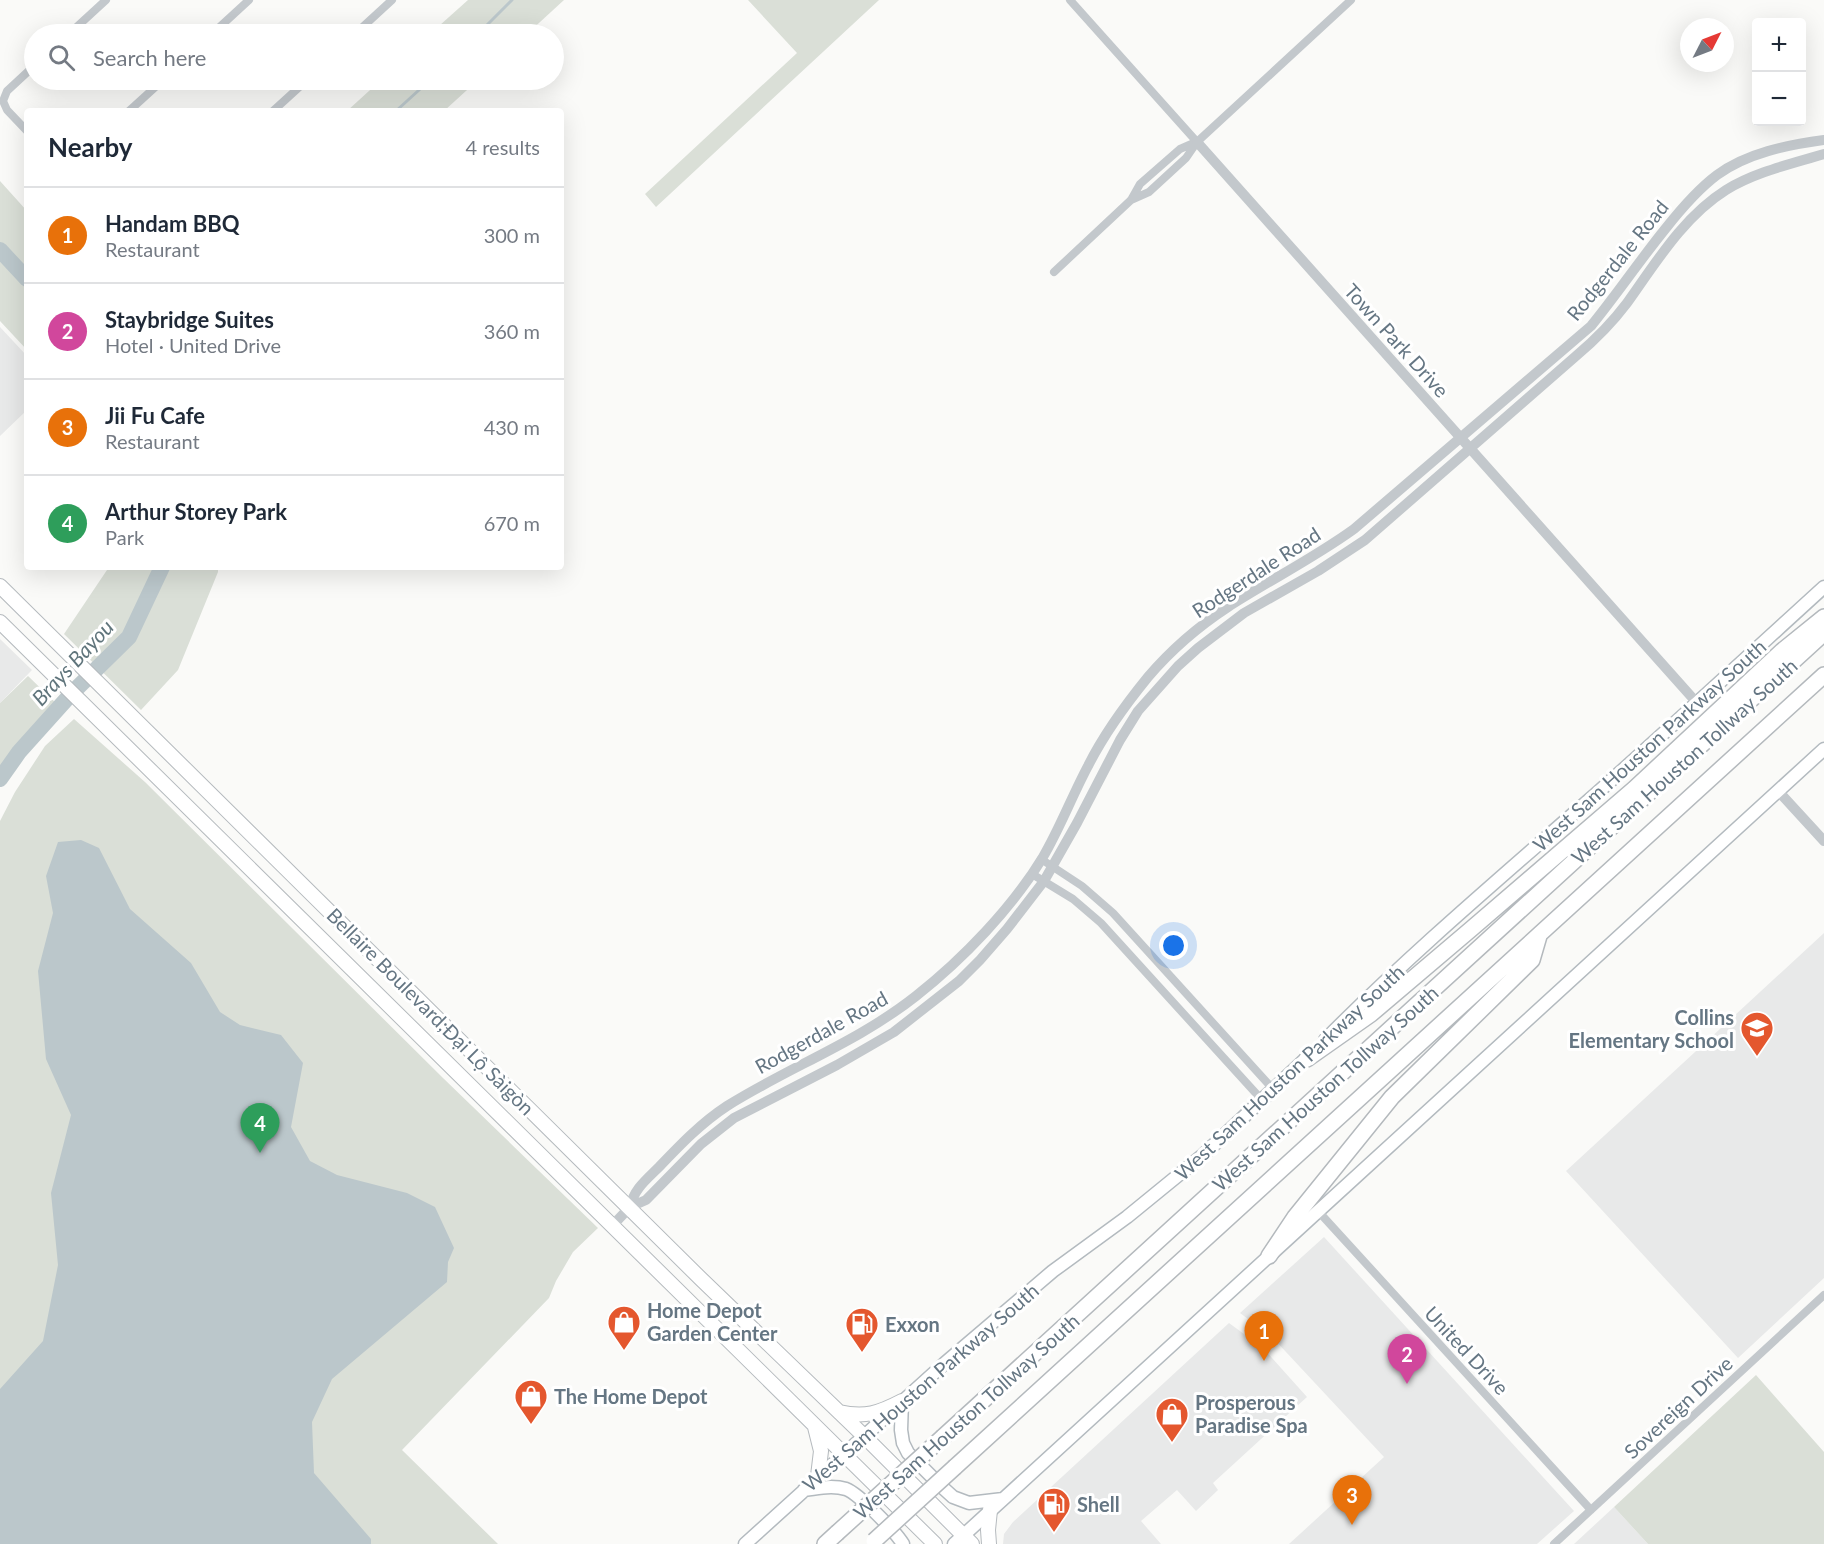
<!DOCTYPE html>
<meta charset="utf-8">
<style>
:root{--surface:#fff;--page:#f6f6f7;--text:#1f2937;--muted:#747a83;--line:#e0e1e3;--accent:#e4572e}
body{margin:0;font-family:Lato,sans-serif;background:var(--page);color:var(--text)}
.controls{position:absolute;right:18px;top:18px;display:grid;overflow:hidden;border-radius:6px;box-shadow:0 6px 24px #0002}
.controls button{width:54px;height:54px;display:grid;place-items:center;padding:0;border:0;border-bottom:2px solid var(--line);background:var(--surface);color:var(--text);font:30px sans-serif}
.compass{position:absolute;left:1680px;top:18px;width:54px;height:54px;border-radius:50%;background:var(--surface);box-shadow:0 6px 24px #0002;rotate:48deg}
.you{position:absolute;left:1174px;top:946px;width:21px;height:21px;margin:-15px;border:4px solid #fff;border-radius:50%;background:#1a73e8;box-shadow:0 0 0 9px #1a73e833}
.badge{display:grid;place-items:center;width:39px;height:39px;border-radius:50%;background:var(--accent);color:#fff;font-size:20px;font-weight:700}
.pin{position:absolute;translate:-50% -50px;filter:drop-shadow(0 2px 3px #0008)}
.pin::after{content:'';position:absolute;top:32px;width:21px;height:18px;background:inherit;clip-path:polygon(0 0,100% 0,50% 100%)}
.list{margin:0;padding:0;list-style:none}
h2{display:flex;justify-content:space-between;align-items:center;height:78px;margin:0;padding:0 24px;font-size:26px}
h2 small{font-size:20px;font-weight:400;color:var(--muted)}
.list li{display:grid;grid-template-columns:39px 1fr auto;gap:18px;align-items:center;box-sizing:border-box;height:96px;padding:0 24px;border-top:2px solid var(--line)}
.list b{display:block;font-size:22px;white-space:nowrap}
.list p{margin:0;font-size:20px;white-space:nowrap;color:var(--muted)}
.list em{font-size:20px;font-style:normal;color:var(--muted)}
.icon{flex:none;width:33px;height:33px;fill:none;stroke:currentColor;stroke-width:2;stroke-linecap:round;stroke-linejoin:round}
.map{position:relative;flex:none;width:1824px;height:1544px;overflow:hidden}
.search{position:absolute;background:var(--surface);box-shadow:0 6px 24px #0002;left:24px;top:24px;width:540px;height:66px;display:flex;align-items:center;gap:15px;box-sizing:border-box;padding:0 21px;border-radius:33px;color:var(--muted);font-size:22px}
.panel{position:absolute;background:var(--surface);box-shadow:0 6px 24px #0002;left:24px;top:108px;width:540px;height:462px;border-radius:6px}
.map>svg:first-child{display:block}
</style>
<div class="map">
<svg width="1824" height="1544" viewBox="0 0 1824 1544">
<rect width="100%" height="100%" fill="#fafaf8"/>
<!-- built -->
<path fill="#e8e9e9" d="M0 327 27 356V410L0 436Z
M0 639 32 670 0 703Z
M1824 933V1278L1738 1358 1566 1171Z
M1324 1237 1574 1511 1537 1544H1289L1384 1457 1272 1337 1240 1313Z
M1229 1323 1263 1348 1307 1397 1213 1483 1218 1490 1196 1511 1177 1490 1141 1521 1161 1544H1003L1004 1534 1013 1522Z
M1614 1507 1648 1544H1574Z"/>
<!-- green -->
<path fill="#dadfd7" d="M468 0H564L527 34H430Z
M748 0H879L656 207 645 194 797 53Z
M381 80H478L444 111H347Z
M0 181 27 211V350L0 321Z
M109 567H218V572L178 670 141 710 64 634Z
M28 676 59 706 43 720 0 778V703Z
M74 719 145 782 443 1078 598 1228 573 1252 556 1281 549 1298 402 1450 498 1544H0V821L15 792 45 746Z
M1756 1375 1824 1452V1544H1648L1614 1507Z"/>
<!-- water -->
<path fill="#bbc7cb" d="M81 840 99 848 130 909 191 963 220 1012 240 1025 281 1035 303 1063 291 1127 310 1161 337 1175 407 1193 435 1207 454 1248 448 1262 447 1282 332 1379 312 1422 314 1473 371 1539V1544H0V1389L43 1341 58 1265 51 1193 71 1115 46 1059 38 971 53 913 46 876 58 842Z"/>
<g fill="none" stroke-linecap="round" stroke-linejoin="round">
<!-- stream -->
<path stroke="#bbc7cb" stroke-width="3" d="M478 34 512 0
M396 111 430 80"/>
<!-- river -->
<path stroke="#bbc7cb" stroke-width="16" d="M0 250 27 279
M0 779 19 752 72 693 129 637 162 567"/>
<defs>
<path id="secondary" d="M1325 1040C1408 956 1499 879 1588 801 1667 731 1745 659 1824 587
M902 1401 901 1430 903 1443 908 1453 942 1487 953 1497 969 1503 1003 1499
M804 1490C817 1488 833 1485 846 1489 859 1494 895 1531 903 1544
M745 1544 945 1363 1053 1271 1127 1217 1203 1155 1313 1052
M954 1544 1824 749"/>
<path id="primary" d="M0 586 701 1279 864 1436 972 1544
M0 622 935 1544
M839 1412C865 1418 879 1413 902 1401
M815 1427 821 1451 818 1476
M989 1544 988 1530 990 1510"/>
<path id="motorway" d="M1307 1059 1371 1014 1470 930 1634 789 1782 651 1824 617
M1269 1256 1295 1217 1392 1097 1532 960 1539 936
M943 1437 1824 633
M955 1467 1824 675
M825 1544 837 1533"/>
</defs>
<!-- secondary casing -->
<use href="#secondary" stroke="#b3babf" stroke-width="15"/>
<!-- primary casing -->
<use href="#primary" stroke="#b5babe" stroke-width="16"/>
<!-- motorway casing -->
<use href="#motorway" stroke="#b4b9bd" stroke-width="18"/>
<!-- minor -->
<path stroke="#c3c8cc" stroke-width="8" d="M1070 0 1197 142
M69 34 106 0
M212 34 249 0
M355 34 392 0
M129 111 163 80
M273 111 307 80
M27 131 7 110 3 101 7 91 34 66
M1131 200 1149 192 1186 158 1197 142 1351 0
M1054 272 1131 200 1140 184 1180 149 1196 142
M1041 859 1082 886 1113 913 1273 1089
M1032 874 1073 899 1101 923 1262 1100
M1318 1211 1591 1510
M1554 1544 1824 1295"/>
<!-- tertiary -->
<path stroke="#c3c8cc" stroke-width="10" d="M1197 142 1697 703
M1779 792 1824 841
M630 1207C634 1189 646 1180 659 1167 680 1145 701 1123 727 1106 789 1067 858 1042 916 996 963 959 1012 908 1043 857 1060 828 1072 796 1088 766 1104 734 1126 704 1148 677 1171 650 1199 626 1228 607 1270 580 1314 558 1354 529L1591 326C1617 294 1640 260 1666 228 1681 209 1697 190 1717 175 1747 153 1787 145 1824 140
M612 1226 630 1207 646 1200 701 1144 734 1118 837 1065 894 1032 959 981 980 960 1007 929 1044 881 1077 823 1120 740 1138 711 1178 666 1198 648 1244 613 1318 571 1365 540 1576 356C1595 340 1612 323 1627 303 1655 264 1683 217 1726 190 1755 172 1791 164 1824 154"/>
<!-- secondary -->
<use href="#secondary" stroke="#fff" stroke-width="12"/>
<!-- primary -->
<use href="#primary" stroke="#fff" stroke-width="14"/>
<!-- motorway -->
<use href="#motorway" stroke="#fff" stroke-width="15"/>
<defs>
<path id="motorway-bridge" d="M837 1533 943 1437
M874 1541 955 1467"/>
</defs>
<!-- motorway-bridge casing -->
<use href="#motorway-bridge" stroke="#b4b9bd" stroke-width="18" stroke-linecap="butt"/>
<!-- motorway-bridge -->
<use href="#motorway-bridge" stroke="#fff" stroke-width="15"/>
</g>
<!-- icons -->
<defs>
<symbol id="school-pin" viewBox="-11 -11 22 30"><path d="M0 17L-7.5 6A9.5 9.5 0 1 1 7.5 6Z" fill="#e4572e" stroke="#fff"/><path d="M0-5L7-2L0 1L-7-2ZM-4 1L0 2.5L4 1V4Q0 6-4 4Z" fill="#fff"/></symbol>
<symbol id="shop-pin" viewBox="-11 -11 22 30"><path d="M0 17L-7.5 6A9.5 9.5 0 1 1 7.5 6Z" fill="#e4572e" stroke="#fff"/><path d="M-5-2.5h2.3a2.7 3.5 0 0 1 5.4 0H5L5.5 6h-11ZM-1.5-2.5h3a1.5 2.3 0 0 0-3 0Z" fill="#fff"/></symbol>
<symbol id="fuel-pin" viewBox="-11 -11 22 30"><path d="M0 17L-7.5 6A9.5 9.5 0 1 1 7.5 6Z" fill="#e4572e" stroke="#fff"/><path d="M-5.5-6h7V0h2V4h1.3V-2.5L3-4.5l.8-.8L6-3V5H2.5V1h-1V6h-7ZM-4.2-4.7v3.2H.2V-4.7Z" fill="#fff"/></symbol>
</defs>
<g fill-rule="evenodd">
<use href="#school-pin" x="1738" y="1009" width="38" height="52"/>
<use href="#shop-pin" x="605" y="1303" width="38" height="52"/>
<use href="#fuel-pin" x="843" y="1305" width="38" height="52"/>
<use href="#shop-pin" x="512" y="1377" width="38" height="52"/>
<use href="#shop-pin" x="1153" y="1395" width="38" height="52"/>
<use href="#fuel-pin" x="1035" y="1485" width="38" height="52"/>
</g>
<g text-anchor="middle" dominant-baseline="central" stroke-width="6" stroke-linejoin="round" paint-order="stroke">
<!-- street labels -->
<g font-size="20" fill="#657683" stroke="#fff">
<text transform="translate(1617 260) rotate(-51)">Rodgerdale Road</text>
<text transform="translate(1397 340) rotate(48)">Town Park Drive</text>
<text transform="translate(1256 572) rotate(-33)">Rodgerdale Road</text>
<text transform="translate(1649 745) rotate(-42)">West Sam Houston Parkway South</text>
<text transform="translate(1684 761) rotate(-42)">West Sam Houston Tollway South</text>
<text transform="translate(431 1011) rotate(45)">Bellaire Boulevard;Đại Lộ Sàigòn</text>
<text transform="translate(821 1032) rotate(-29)">Rodgerdale Road</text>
<text transform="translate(1289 1072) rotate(-43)">West Sam Houston Parkway South</text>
<text transform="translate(1325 1088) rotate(-42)">West Sam Houston Tollway South</text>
<text transform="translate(1467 1350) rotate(47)">United Drive</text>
<text transform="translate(920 1387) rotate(-41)">West Sam Houston Parkway South</text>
<text transform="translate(1678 1407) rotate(-43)">Sovereign Drive</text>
<text transform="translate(966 1416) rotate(-42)">West Sam Houston Tollway South</text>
</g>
<!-- poi labels -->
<g font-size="20" font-weight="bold" fill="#657683" stroke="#fff" text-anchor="start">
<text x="1734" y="1017" text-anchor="end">Collins<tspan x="1734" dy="23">Elementary School</tspan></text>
<text x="647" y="1310">Home Depot<tspan x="647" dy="23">Garden Center</tspan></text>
<text x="885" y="1324">Exxon</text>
<text x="554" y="1396">The Home Depot</text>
<text x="1195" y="1402">Prosperous<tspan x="1195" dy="23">Paradise Spa</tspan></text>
<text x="1077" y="1504">Shell</text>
</g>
<!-- water labels -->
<g font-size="21" font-style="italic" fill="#60757c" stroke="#fff">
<text transform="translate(72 662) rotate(-47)">Brays Bayou</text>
</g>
</g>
</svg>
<div class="controls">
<button>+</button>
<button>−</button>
</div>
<svg class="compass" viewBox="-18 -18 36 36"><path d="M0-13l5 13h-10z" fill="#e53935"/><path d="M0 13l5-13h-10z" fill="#747a83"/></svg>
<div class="you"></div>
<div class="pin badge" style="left:1264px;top:1361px;background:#e8710a">1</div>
<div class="pin badge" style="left:1407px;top:1384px;background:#d1479c">2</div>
<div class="pin badge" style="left:1352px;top:1525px;background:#e8710a">3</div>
<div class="pin badge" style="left:260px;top:1153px;background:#2e9e5b">4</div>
<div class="search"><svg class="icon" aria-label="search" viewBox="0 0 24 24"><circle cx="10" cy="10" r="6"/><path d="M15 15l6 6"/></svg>Search here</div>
<section class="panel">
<h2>Nearby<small>4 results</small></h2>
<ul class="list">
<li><span class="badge" style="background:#e8710a">1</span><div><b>Handam BBQ</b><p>Restaurant</p></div><em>300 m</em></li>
<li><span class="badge" style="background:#d1479c">2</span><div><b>Staybridge Suites</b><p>Hotel · United Drive</p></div><em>360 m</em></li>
<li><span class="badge" style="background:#e8710a">3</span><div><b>Jii Fu Cafe</b><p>Restaurant</p></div><em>430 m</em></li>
<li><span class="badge" style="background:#2e9e5b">4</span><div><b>Arthur Storey Park</b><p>Park</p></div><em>670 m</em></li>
</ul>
</section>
</div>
